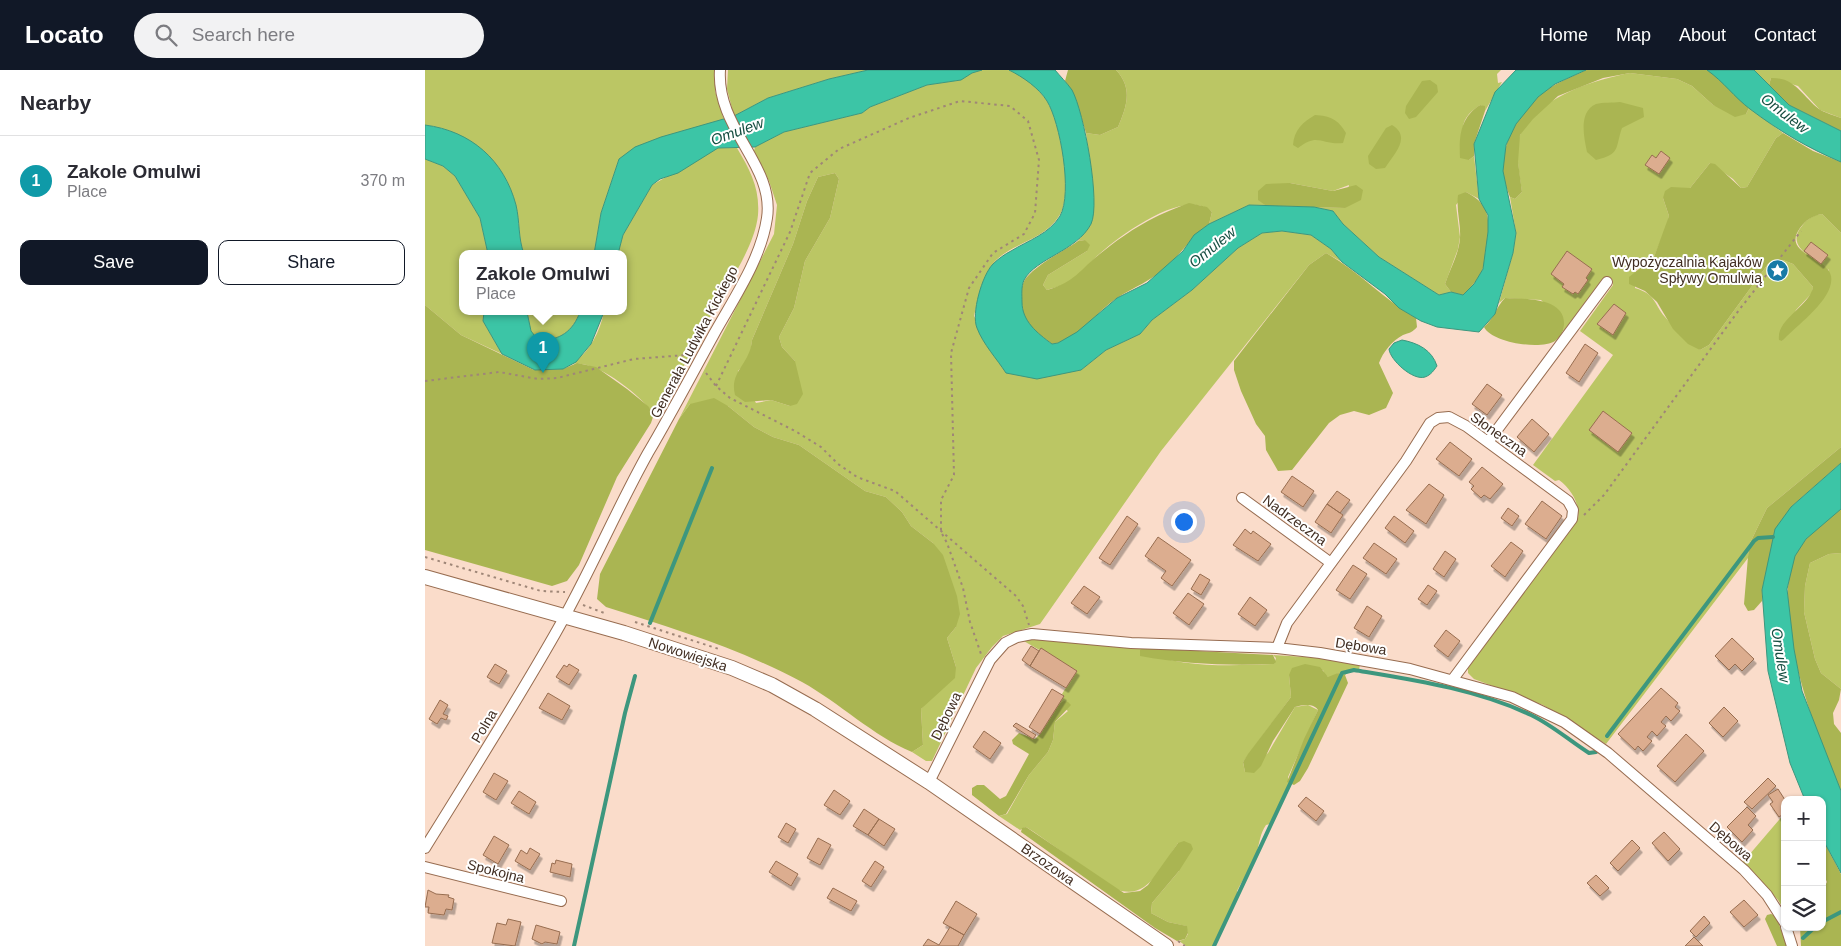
<!DOCTYPE html>
<meta charset="utf-8">
<style>
:root{--surface:#fff;--page:#f2f2f3;--text:#2b2b33;--muted:#7c7c81;--line:#e1e1e2;--accent:#111827}
body{margin:0;font-family:Arial,sans-serif;background:var(--page);color:var(--text)}
.controls{position:absolute;right:15px;bottom:15px;display:grid;overflow:hidden;border-radius:10px;box-shadow:0 1px 4px #0004}
.controls button{width:45px;height:45px;display:grid;place-items:center;padding:0;border:0;border-bottom:1px solid var(--line);background:var(--surface);color:var(--text);font:25px sans-serif}
.you{position:absolute;left:758px;top:451px;width:18px;height:18px;margin:-12px;border:4px solid #fff;border-radius:50%;background:#1a73e8;box-shadow:0 0 0 8px #1a73e833}
.badge{display:grid;place-items:center;width:32px;height:32px;border-radius:50%;background:var(--accent);color:#fff;font-size:16px;font-weight:700}
.pin{position:absolute;translate:-50% -41px;filter:drop-shadow(0 1px 2px #0008)}
.pin::after{content:'';position:absolute;top:26px;width:18px;height:15px;background:inherit;clip-path:polygon(0 0,100% 0,50% 100%)}
.popup{position:absolute;left:34px;top:180px;width:168px;height:65px;box-sizing:border-box;display:grid;place-content:center;border-radius:10px;background:var(--surface);filter:drop-shadow(0 1px 4px #0005);font-size:16px;white-space:nowrap;color:var(--muted)}
.popup b{font-size:19px;color:var(--text)}
.popup::after{content:'';position:absolute;left:50%;top:100%;margin-left:-10px;border:10px solid transparent;border-top-color:var(--surface)}
.list{margin:0;padding:0;list-style:none}
h2{display:flex;justify-content:space-between;align-items:center;height:65px;margin:0;padding:0 20px;font-size:21px}
h2 small{font-size:16px;font-weight:400;color:var(--muted)}
.list li{display:grid;grid-template-columns:32px 1fr auto;gap:15px;align-items:center;box-sizing:border-box;height:90px;padding:0 20px;border-top:1px solid var(--line)}
.list b{display:block;font-size:19px;white-space:nowrap}
.list p{margin:0;font-size:16px;white-space:nowrap;color:var(--muted)}
.list em{font-size:16px;font-style:normal;color:var(--muted)}
.actions{display:flex;gap:10px;padding:15px 20px}
.actions a{flex:1;padding:11px 0;border:1px solid var(--accent);border-radius:10px;text-align:center;font-size:18px;color:var(--accent)}
.actions .main{background:var(--accent);color:#fff}
.icon{flex:none;width:28px;height:28px;fill:none;stroke:currentColor;stroke-width:2;stroke-linecap:round;stroke-linejoin:round}
.map{position:relative;flex:none;width:1416px;height:876px;overflow:hidden}
header{display:flex;align-items:center;gap:30px;box-sizing:border-box;height:70px;padding:0 25px;background:var(--accent);color:#fff}
header strong{font-size:24px}
nav{display:flex;gap:28px;margin-inline-start:auto;font-size:18px}
.search{width:350px;height:45px;background:var(--page);display:flex;align-items:center;gap:12px;box-sizing:border-box;padding:0 18px;border-radius:28px;color:var(--muted);font-size:19px}
main{display:flex}
aside{flex:1;background:var(--surface)}
.map>svg:first-child{display:block}
</style>
<header>
<strong>Locato</strong>
<div class="search"><svg class="icon" aria-label="search" viewBox="0 0 24 24"><circle cx="10" cy="10" r="6"/><path d="M15 15l6 6"/></svg>Search here</div>
<nav><a>Home</a><a>Map</a><a>About</a><a>Contact</a></nav>
</header>
<main>
<aside>
<h2>Nearby<small></small></h2>
<ul class="list">
<li><span class="badge" style="background:#0f9aa8">1</span><div><b>Zakole Omulwi</b><p>Place</p></div><em>370 m</em></li>
</ul>
<div class="actions"><a class="main">Save</a><a>Share</a></div>
</aside>
<div class="map">
<svg width="1416" height="876" viewBox="0 0 1416 876">
<defs>
<filter id="shadow"><feDropShadow dx="2.5" dy="4.5" stdDeviation="0" flood-color="#0004"/></filter>
</defs>
<rect width="100%" height="100%" fill="#fadcca"/>
<!-- green -->
<path fill="#bbc664" fill-rule="evenodd" d="M0 0H290V21L299 50 264 60 194 89 176 143 169 184H99C93 168 95 152 91 136 80 92 44 61 0 55Z
M303 0H443L404 9 343 28 309 46 302 19Z
M557 0C566 0 576 0 584 0 597 3 615 20 622 31 635 52 649 125 634 146 618 172 583 173 567 195 557 208 553 230 549 246L581 303 656 300 681 280 715 264 727 250 767 220 813 178 837 163 857 161 886 165 906 179 917 192 901 183 884 195 736 381 615 554 578 566 567 577 551 598 507 691H501L487 682 498 675 496 639 531 597 522 568 531 557 508 473 486 456 477 442 461 427 440 421 374 375 348 367 329 357 303 336 265 334 254 349 349 164 352 135 344 111 329 81 330 77 359 62 437 43 445 37 502 15 535 10 547 3ZM410 103 414 109 405 148 380 191 369 238 354 267 357 277 370 291 365 336 346 330 331 333 313 301C323 291 326 284 327 270L368 174 382 131 393 107Z
M691 0H1076L1072 4 1073 13 1077 12 1060 41V37L1055 35C1030 51 1038 65 1044 90L1049 86 1054 129 1041 122 1031 135 1035 167 1033 179 1020 214 1026 222 1014 225 954 187 918 154 908 141 889 137 920 138 924 115 908 121 865 113 833 129 841 136 824 135 784 154 787 142C760 116 693 167 672 186 665 193 658 201 651 208 642 214 632 217 622 220L618 215 623 205 662 181 660 170 653 171 666 154 664 89 661 63 675 65 693 57C702 36 708 18 691 0Z
M1329 0H1416V48L1395 40 1373 16 1346 8 1344 15Z
M1205 3 1252 9 1267 16 1288 35 1321 44 1324 38 1358 63 1351 68 1322 117 1316 118 1308 109 1285 93 1265 118H1257L1238 128 1244 146 1242 155 1229 187 1222 194 1210 200V218C1232 225 1228 233 1240 247 1250 259 1264 269 1275 280L1284 275 1343 194 1358 190 1368 194 1388 217 1387 223 1371 240 1357 271 1404 200C1390 189 1359 177 1377 156 1382 149 1388 145 1397 144L1416 163V377L1342 438 1324 475 1323 488 1181 674 1118 635 1049 609 1043 603V598L1153 449C1155 433 1146 419 1134 410L1130 411 1108 395 1188 285 1155 261 1188 215 1187 209 1181 207 1176 211 1138 262 1139 253 1116 230 1080 228 1074 233 1088 183 1091 163 1085 127 1090 129 1097 122C1095 107 1089 78 1095 65 1113 27 1168 10 1205 3Z
M293 78H312C325 100 335 118 333 145 330 177 301 217 286 245 268 279 251 313 229 344 216 326 171 289 147 294 165 282 175 261 179 242H198V184H193V182L198 165 227 115Z
M0 89 18 96 30 106 55 148 63 184H38V242H59L58 251 77 284 36 265 0 235Z
M102 242H155C148 261 135 271 113 270L106 262Z
M1416 483V619L1396 603 1390 589 1379 542 1380 516 1385 493 1404 484Z
M604 569 718 578 715 581C757 598 803 596 849 594L851 588 848 585 896 588 935 595 934 599H929L920 605 913 603 907 608 900 606 898 600 864 605 866 627 818 692 820 702 843 683 870 637 883 635 893 640 863 707 864 714 845 754 841 755C835 764 835 771 832 781 829 793 818 809 812 821L813 823 789 876H761L754 871 760 869 763 864 761 856 743 852 726 843 727 833 754 801 753 773C737 796 721 834 689 818L609 762 601 757 595 760 574 746 582 744 604 705 623 682 628 670 630 652 643 641 633 634 638 626 637 624 651 601 597 570Z
M1360 743V841L1353 830 1318 792Z"/>
<!-- forest -->
<path fill="#aab552" d="M643 0H691C708 18 702 36 693 57L675 65 661 63 652 33 640 11Z
M1161 0H1282L1298 11 1324 38 1321 44 1310 47 1288 35 1267 16 1252 9 1205 3 1178 8 1133 26 1108 49 1095 65 1093 92 1097 122 1090 129 1085 127C1082 119 1078 109 1078 101 1076 74 1094 43 1114 26 1127 14 1145 8 1161 0Z
M1346 8C1370 7 1377 26 1394 39 1400 43 1409 45 1416 48V61L1364 35 1344 15Z
M1005 10 1012 15 1013 22 991 47 984 49 980 43 981 36 997 11Z
M1195 32 1218 38 1219 47 1197 58C1190 78 1196 84 1171 90L1162 82C1159 67 1153 42 1171 34 1178 32 1188 33 1195 32Z
M1055 35 1060 36V41L1049 74V86L1044 90 1035 88C1034 66 1035 48 1055 35Z
M890 45C905 46 913 49 921 63L918 73C896 75 893 62 873 78L868 75C869 60 878 52 890 45Z
M967 55C987 67 969 84 960 98L951 99 944 94 943 86 961 58Z
M1358 63 1388 81 1416 92V163L1397 144C1387 146 1381 150 1375 158 1356 184 1403 187 1406 206 1410 227 1375 253 1362 266L1357 271 1354 270C1351 249 1385 236 1388 217L1368 194 1358 190 1343 194 1284 275 1275 280 1263 274 1248 259 1232 232 1220 221 1204 214V207L1229 187 1244 146 1238 128 1240 121 1246 117 1265 118 1285 93 1290 94 1316 118 1322 117 1351 68Z
M410 103 414 109 405 148 380 191 369 238 354 267 357 277 370 291 378 324 372 334 365 336 346 330 320 332 310 325C304 301 325 295 327 270L368 174 382 131 393 107Z
M865 113 908 121 931 115 938 120 936 130 920 138 841 136 833 130V121L841 114Z
M1041 122C1067 135 1065 152 1061 178 1060 185 1060 194 1057 201 1052 211 1046 217 1038 225L1026 222 1020 214C1025 199 1034 184 1035 168 1036 154 1031 140 1033 125Z
M764 133 782 137 787 142 784 154C766 167 758 182 741 197 726 211 709 217 692 228 671 241 653 272 627 274 619 268 608 261 603 253 596 243 593 218 601 208 615 192 636 183 653 171L660 170 665 175 662 181 623 205 618 215 622 220C651 212 655 199 676 183 706 159 728 146 764 133Z
M901 183C934 201 959 230 991 248L992 257C988 262 984 263 978 265 967 271 958 282 954 293L968 323 961 338 944 345 929 341 915 345 904 353 867 400 853 401 841 380 840 366 831 354 816 321 809 300V291L884 195Z
M1080 228C1098 229 1141 227 1139 255 1139 262 1135 267 1130 271 1116 280 1067 273 1059 257 1069 249 1071 237 1080 228Z
M0 235 36 265 109 300 138 299 152 293 171 297 202 319 223 336 229 344 226 353 192 407 154 495 142 511 127 516 0 480Z
M289 328 303 336 329 357 348 367 374 375 440 421 461 427 477 442 486 456 508 473 518 485 532 526 535 544 531 557 522 568 531 597 530 608 496 639 498 675 487 682C448 666 415 633 377 612 313 578 250 559 181 537L172 529 175 504 254 349 265 334Z
M1416 377V393L1366 437 1337 520V531L1329 540 1323 541 1319 534 1324 475 1342 438Z
M1416 439V483L1404 484 1385 493 1380 516 1379 542 1390 589 1396 603 1416 619 1414 630 1408 643 1409 654 1416 663V721C1391 665 1346 548 1369 488 1377 468 1399 452 1416 439Z
M718 578 848 585 851 592 849 594C803 596 760 594 715 586V580Z
M880 594 895 597 903 607 913 603 920 605 923 613 883 698 875 711 869 715 862 712 879 669 893 640C888 633 878 635 870 637L848 671 836 696 829 703 820 702 818 692 823 684 866 627 864 605 867 598Z
M639 631 643 632 646 635 630 652 628 670 623 682 604 705 581 744 574 746 547 725V718L552 715H559L575 729 581 726 604 684 588 674 587 670 594 663 610 669C622 659 625 638 639 631Z
M601 757 699 823 715 821 723 815 753 773 759 771 766 774 768 779 754 801 727 833 726 843 743 852 762 856 763 863 760 869 752 871 730 858 596 762 597 758Z
M1397 768 1416 804V876H1376L1375 857H1397V821L1402 812 1397 801Z
M1346 844 1351 846 1362 876H1352L1340 849 1342 845Z"/>
<!-- water -->
<path fill="#3cc5a6" stroke="#3d977e" d="M443 0H557L547 3 536 10 502 15 445 37 437 43 359 62 330 77 293 78 253 103 235 109 227 115 198 165 193 184H169L176 143 194 89 210 77 236 67 309 46 343 28 404 9Z
M584 0H630C635 6 642 13 647 20 659 42 676 133 666 154 652 181 611 188 599 210 596 217 597 225 597 232 597 251 612 263 627 274L633 273 652 262 692 228 722 213 758 181 769 165 784 154 824 135 889 137 908 141 918 154 954 187 1014 225 1026 222 1038 225 1049 214 1058 199 1063 162V145L1054 129 1049 74 1070 22 1091 0H1161L1130 14 1113 27 1091 54 1081 75 1078 101 1091 163 1088 183 1070 244 1054 262 1012 257 996 251 974 238 960 224 917 192 906 179 886 165 857 161 837 163 813 178 767 220 727 250 715 264 681 280 656 300 612 309 581 303C572 289 558 274 552 258 546 244 557 205 568 194 573 189 580 184 586 181 604 170 624 164 635 146 648 123 635 52 622 31 614 18 598 7 584 0Z
M1282 0H1329L1364 35 1416 61V92C1383 78 1354 61 1325 39 1309 27 1299 12 1282 0Z
M0 55C46 61 79 90 91 135 95 152 93 168 99 184H63L55 148 30 106 18 96 0 89Z
M59 242H102L106 261 113 270C135 271 148 261 155 242H179L166 274 151 292 138 299 110 300 77 284 58 251Z
M977 270C993 273 1007 280 1012 296 1009 300 1006 305 1000 307 988 311 965 290 964 279L969 273Z
M1416 393V439L1381 469 1370 486 1362 519 1369 579 1377 621 1416 721V803L1397 768V730H1380L1365 693 1343 601 1337 520 1350 459 1366 437Z"/>
<g fill="none" stroke-linecap="round" stroke-linejoin="round">
<!-- stream -->
<path stroke="#3d977e" stroke-width="4" d="M225 553 287 398
M1182 666 1329 471 1333 468 1348 467
M1397 852 1416 842
M1378 868 1390 857
M149 876 200 643 210 606
M789 876 917 603 929 600C989 610 1051 619 1106 645 1127 655 1145 671 1164 683L1171 682"/>
</g>
<!-- building -->
<path fill="#dcad8f" stroke="#976d50" filter="url(#shadow)" d="M1236 81 1245 88 1234 104 1220 95 1227 85 1231 88Z
M1386 172 1403 185 1396 194 1379 181Z
M1142 181 1167 199 1161 208 1163 210 1153 224 1150 222 1148 224 1137 217 1139 214 1126 204Z
M1189 234 1201 243 1188 265 1172 254Z
M1160 274 1173 283 1154 312 1141 303Z
M1062 314 1077 325 1062 345 1047 334Z
M1178 341 1207 363 1193 382 1164 360Z
M1107 349 1124 364 1109 382 1092 367Z
M1025 372 1047 389 1034 406 1011 389Z
M1057 397 1078 414 1065 429 1059 425 1056 428 1046 419 1049 416 1044 412Z
M867 406 889 421 878 437 856 422Z
M1004 414 1019 425 1001 454 981 440Z
M912 421 925 430 915 443 902 434Z
M1117 431 1137 446 1121 469 1100 454Z
M902 434 918 445 906 463 890 452Z
M1083 438 1094 446 1087 456 1076 448Z
M702 446 713 454 685 495 674 488Z
M969 446 989 461 980 473 960 458Z
M820 459 826 464 828 461 846 474 833 491 808 475Z
M733 467 766 490 747 516 736 508 741 501 720 486Z
M1086 472 1098 481 1080 507 1066 496Z
M949 473 972 489 961 504 938 488Z
M1020 481 1031 489 1019 507 1008 499Z
M928 495 942 504 925 529 911 520Z
M775 504 785 510 776 525 766 519Z
M1003 515 1012 521 1002 535 993 529Z
M659 516 675 527 662 544 646 533Z
M763 523 779 534 764 555 748 543Z
M825 527 842 540 830 556 813 544Z
M942 536 957 546 944 567 929 558Z
M1021 560 1035 571 1023 587 1009 576Z
M1307 568 1329 589 1317 601 1310 594 1304 600 1290 586Z
M606 576 614 581 605 596 597 590Z
M616 578 652 601 641 618 605 596Z
M70 594 82 601 74 614 62 607Z
M144 594 154 600 144 615 131 607 139 595 142 597Z
M1236 618 1253 633 1250 637 1255 641 1246 651 1241 646 1236 652 1241 656 1232 666 1227 661 1222 667 1227 671 1218 681 1213 676 1210 680 1193 664Z
M627 619 639 626 615 664 604 657Z
M123 623 145 636 137 650 114 638Z
M15 630 23 635 18 644 23 646 21 650 16 648 12 654 4 649Z
M1299 637 1313 651 1298 667 1284 653Z
M591 653 611 665 608 669 588 656Z
M559 661 576 673 565 689 548 677Z
M1261 664 1279 681 1250 712 1232 696Z
M69 703 83 711 71 730 58 722Z
M1343 708 1351 716 1327 739 1319 732Z
M1353 719 1360 730V743L1354 747 1345 734 1348 732 1343 725Z
M409 720 425 731 415 745 399 735Z
M94 721 111 732 104 744 86 733Z
M881 727 899 741 891 751 873 736Z
M1322 737 1331 746 1323 755 1328 760 1317 772 1302 757Z
M439 739 454 749 443 765 428 756Z
M454 749 470 759 459 776 443 765Z
M361 753 371 759 363 773 353 767Z
M1239 762 1255 779 1243 791 1227 773Z
M69 766 84 775 73 794 58 785Z
M393 768 406 775 395 795 382 788Z
M1207 770 1215 778 1193 801 1185 793Z
M105 778 115 784 105 800 90 791 96 780 102 784Z
M131 790 147 794 145 807 125 802 127 793 130 794Z
M351 791 373 804 366 816 344 802Z
M450 791 459 797 446 817 437 811Z
M1171 805 1184 818 1175 826 1162 813Z
M408 818 432 831 426 841 402 828Z
M3 820 11 824 24 825 23 827 29 829 27 840 21 839 19 845 3 843 4 837H0Z
M1319 830 1333 845 1319 857 1305 842Z
M531 831 552 844 539 865 518 853Z
M1279 846 1285 853 1271 867 1265 861Z
M83 849 96 852 90 876 67 873 72 853 81 855Z
M111 855 135 862 132 874 120 872 117 874 107 869Z
M525 857 539 865 533 876H498L503 869 514 875Z
M1269 867 1278 876H1260Z"/>
<g fill="none" stroke-linecap="round" stroke-linejoin="round">
<defs>
<path id="minor" d="M1063 372 1182 212
M817 428 906 493
M852 578 862 553 981 391 1005 353 1013 348 1024 347 1041 356 1143 431 1148 440 1147 449 1028 609
M504 712 565 590 580 573 592 567 607 564 706 573 852 578 895 583 985 599 1087 627 1139 652 1183 683 1319 800 1342 825 1360 853
M0 778C44 707 89 636 130 564 164 505 190 442 223 383 246 344 267 304 289 264 309 228 336 189 342 148 350 95 291 59 295 0
M0 797 136 831
M1361 857 1367 876"/>
<path id="secondary" d="M0 507 199 563 307 598 347 615 390 639 504 712 741 876"/>
</defs>
<!-- minor casing -->
<use href="#minor" stroke="#976c50" stroke-width="12"/>
<!-- secondary casing -->
<use href="#secondary" stroke="#976c50" stroke-width="16"/>
<!-- path -->
<path stroke="#9f8677" stroke-width="2" stroke-dasharray="2.5 4" stroke-linecap="butt" d="M281 303 291 316 305 328 370 361 396 377 413 394 432 407 470 421 591 526 598 536 604 555
M0 311 74 302 113 309 132 308 209 289 261 285 264 286
M291 316 365 162 385 103 414 79 484 48 535 31 585 36 603 51 614 90 610 143 599 164 568 183 544 218 526 283 529 405 516 430V462L522 473 538 518 545 552 556 584
M1159 445 1179 425 1314 240 1376 161
M0 487 116 521 140 522
M158 535 182 544
M210 552 294 579
M753 871 760 876"/>
<!-- minor -->
<use href="#minor" stroke="#fff" stroke-width="10"/>
<!-- secondary -->
<use href="#secondary" stroke="#fff" stroke-width="14"/>
</g>
<!-- icons -->
<defs>
<symbol id="sight-disc" viewBox="-11 -11 22 22"><circle r="9.5" fill="#187aa6" stroke="#fff"/><path d="M0-6L1.8-2.2L6-1.7L2.9 1.2L3.7 5.4L0 3.3L-3.7 5.4L-2.9 1.2L-6-1.7L-1.8-2.2Z" fill="#fff"/></symbol>
</defs>
<g fill-rule="evenodd">
<use href="#sight-disc" x="1340" y="188" width="25" height="25"/>
</g>
<g text-anchor="middle" dominant-baseline="central" stroke-width="4" stroke-linejoin="round" paint-order="stroke">
<!-- poi labels -->
<g font-size="14" fill="#402d21" stroke="#fff" text-anchor="end">
<text x="1337" y="192">Wypożyczalnia Kajaków<tspan x="1337" dy="16">Spływy Omulwią</tspan></text>
</g>
<!-- street labels -->
<g font-size="14" fill="#402d21" stroke="#fff">
<text transform="translate(269 272) rotate(-62)">Generała Ludwika Kickiego</text>
<text transform="translate(1074 364) rotate(35)">Słoneczna</text>
<text transform="translate(870 450) rotate(36)">Nadrzeczna</text>
<text transform="translate(936 576) rotate(9)">Dębowa</text>
<text transform="translate(263 584) rotate(18)">Nowowiejska</text>
<text transform="translate(521 646) rotate(-64)">Dębowa</text>
<text transform="translate(59 656) rotate(-59)">Polna</text>
<text transform="translate(1306 771) rotate(41)">Dębowa</text>
<text transform="translate(623 794) rotate(35)">Brzozowa</text>
<text transform="translate(71 801) rotate(14)">Spokojna</text>
</g>
<!-- water labels -->
<g font-size="15" font-style="italic" fill="#164e41" stroke="#fff">
<text transform="translate(1360 43) rotate(37)">Omulew</text>
<text transform="translate(312 61) rotate(-20)">Omulew</text>
<text transform="translate(787 177) rotate(-39)">Omulew</text>
<text transform="translate(1356 585) rotate(81)">Omulew</text>
</g>
</g>
</svg>
<div class="controls">
<button>+</button>
<button>−</button>
<button><svg class="icon" aria-label="layers" viewBox="0 0 24 24"><path d="M12 4l9 5-9 5-9-5zM3 14l9 5 9-5"/></svg></button>
</div>
<div class="you"></div>
<div class="pin badge" style="left:118px;top:303px;background:#0f9aa8">1</div>
<div class="popup"><b>Zakole Omulwi</b>Place</div>
</div>
</main>
